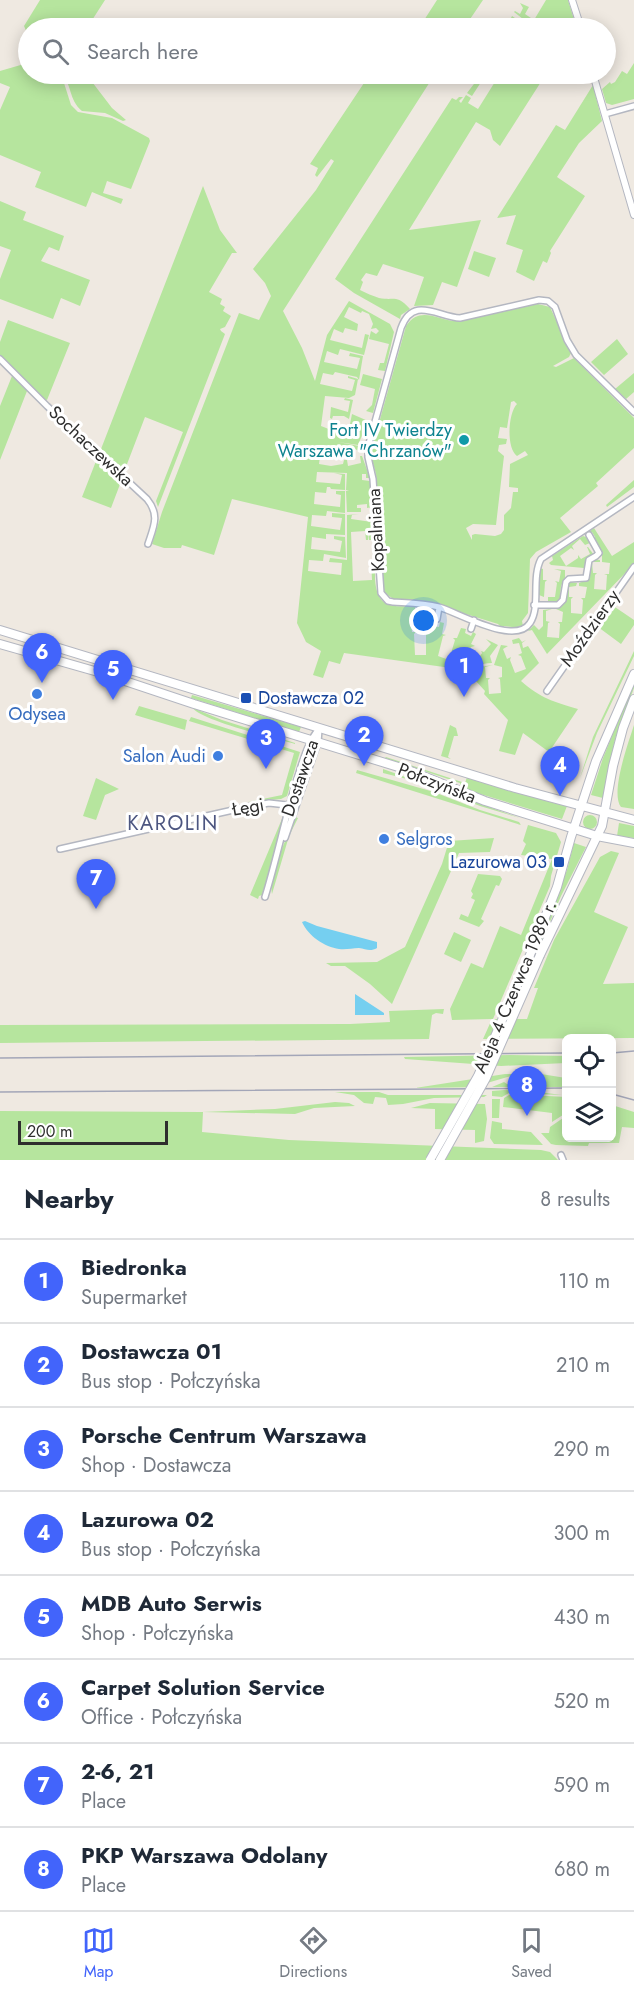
<!DOCTYPE html>
<meta charset="utf-8">
<style>
:root{--surface:#fff;--page:#f6f6f7;--text:#1f2937;--muted:#747a83;--line:#e0e1e3;--accent:#4264fb}
body{margin:0;font-family:Jost,sans-serif;background:var(--page);color:var(--text)}
.controls{position:absolute;right:18px;bottom:18px;display:grid;overflow:hidden;border-radius:9px;box-shadow:0 3px 15px #0003}
.controls button{width:54px;height:54px;display:grid;place-items:center;padding:0;border:0;border-bottom:2px solid var(--line);background:var(--surface);color:var(--text);font:30px sans-serif}
.scale{position:absolute;left:18px;bottom:15px;width:150px;box-sizing:border-box;padding-left:6px;border:3px solid #2e2e2e;border-top:0;font-size:16px;line-height:21px;white-space:nowrap;color:#2e2e2e;-webkit-text-stroke:4px #fff;paint-order:stroke}
.you{position:absolute;left:424px;top:621px;width:21px;height:21px;margin:-15px;border:4px solid #fff;border-radius:50%;background:#1a73e8;box-shadow:0 0 0 9px #1a73e833}
.badge{display:grid;place-items:center;width:39px;height:39px;border-radius:50%;background:var(--accent);color:#fff;font-size:20px;font-weight:700}
.pin{position:absolute;translate:-50% -50px;filter:drop-shadow(0 2px 3px #0008)}
.pin::after{content:'';position:absolute;top:32px;width:21px;height:18px;background:inherit;clip-path:polygon(0 0,100% 0,50% 100%)}
.list{margin:0;padding:0;list-style:none}
h2{display:flex;justify-content:space-between;align-items:center;height:78px;margin:0;padding:0 24px;font-size:26px}
h2 small{font-size:20px;font-weight:400;color:var(--muted)}
.list li{display:grid;grid-template-columns:39px 1fr auto;gap:18px;align-items:center;box-sizing:border-box;height:84px;padding:0 24px;border-top:2px solid var(--line)}
.list b{display:block;font-size:22px;white-space:nowrap}
.list p{margin:0;font-size:20px;white-space:nowrap;color:var(--muted)}
.list em{font-size:20px;font-style:normal;color:var(--muted)}
.icon{flex:none;width:33px;height:33px;fill:none;stroke:currentColor;stroke-width:2;stroke-linecap:round;stroke-linejoin:round}
.map{position:relative;flex:none;width:634px;height:1160px;overflow:hidden}
.search{position:absolute;background:var(--surface);box-shadow:0 3px 15px #0003;left:18px;right:18px;top:18px;height:66px;display:flex;align-items:center;gap:15px;box-sizing:border-box;padding:0 21px;border-radius:33px;color:var(--muted);font-size:22px}
.sheet{height:750px;background:var(--surface)}
nav{display:flex;justify-content:space-around;align-items:center;box-sizing:border-box;height:84px;border-top:2px solid var(--line);background:var(--surface);font-size:16px;color:var(--muted)}
nav a{display:grid;justify-items:center;gap:3px}
nav .on{color:var(--accent)}
.map>svg:first-child{display:block}
</style>
<div class="map">
<svg width="634" height="1160" viewBox="0 0 634 1160">
<rect width="100%" height="100%" fill="#efe9e1"/>
<!-- green -->
<path fill="#b6e59e" fill-rule="evenodd" d="M40 0H105L87 28H28V35L24 26Z
M437 0H483L464 28H419Z
M546 0H568L576 26 574 28H520L515 26 516 22 510 20 512 16 521 22 523 19 514 12 515 11 520 14 523 8 520 3 529 7 525 14 534 20Z
M28 58V74H56L64 83 71 105 78 112 112 118 149 138 150 141 131 189 107 181 103 193 123 199 121 204 92 192 86 207 35 187 41 172 0 155V110L10 87 0 83V71L24 64Z
M634 63V99L612 105 606 103 602 89 610 82 611 84 615 82 622 71 627 74Z
M61 74H86L112 108 126 120 123 121 105 113 82 111C68 99 73 85 61 74Z
M370 74H435L283 311 302 348 315 381 327 335 349 301 390 324 394 332 385 371 378 370 380 363H384L389 344 369 339 371 331 376 334 379 331 376 328 371 329 373 324 369 314 362 311 361 313 349 307 344 317 358 324 357 331 345 328 343 333 334 329 330 340 362 348 365 334 369 335 364 355 340 349 338 355 327 351 324 362 357 369 360 358 349 356 350 353 363 356 359 380 357 377 335 372 333 375 323 373 320 384 352 391 355 380 348 378V376L358 379 355 395 349 398 325 396 321 426 354 439 359 428 350 424 352 414 368 421 358 445 338 442 359 446 360 452 352 447 337 450 338 452 342 451 343 455 320 457 319 464 331 466 343 464 344 460H347L348 466 361 463 360 456H362L370 478H366V474H362V480L370 481 372 507 367 508V504L357 505V508H361V512H347L346 491H349L346 490 347 473 317 472 316 482 340 484 342 475 334 473 345 474V490L331 489 330 487H327L326 493 315 492 314 504 340 507 341 495 336 494V491H345V513L327 511 326 516 312 515 311 526 340 530 342 518 332 517V513L345 514V535L326 534V539L312 537 311 549 340 552 342 541 334 539V536L345 537 346 558 324 554 323 561 309 560 308 571 341 575 342 563 329 562 330 558 347 560V515L359 514 352 515 351 519 372 522 373 540H369V531L368 540H366L365 531 351 532 353 581 372 580 371 560 373 561C375 566 375 573 375 579 377 608 391 607 415 606V610H419V621L411 622 412 632H416L414 634 415 655H426V634L424 633 428 632 429 621 434 622 433 626 439 627 440 622 444 623 442 634 446 635 443 636 438 656 449 660 455 640 453 638H457L461 628 466 629 465 633 471 636 473 632 476 634 471 644 475 646 471 647 461 665 470 671 482 653 481 651 484 652 491 644 486 639 498 645 490 656 492 663C480 663 475 667 474 679L468 674 456 669 457 666 452 664 451 668 344 653 340 664 329 661 323 678 313 675 321 651 306 642 297 623 308 517 232 499 214 555 182 545 181 548H164L152 544 162 512 239 313 259 320 271 296 265 283 253 269 316 190 334 161 331 159 317 177 315 175 318 168 310 164Z
M475 74 483 79 472 96 467 93 477 80 473 77Z
M492 74H546L500 146 493 140 490 130 476 122 409 230 481 220 457 287 442 282 433 305 414 306 424 277 383 264 377 276 366 273 361 280 363 282 360 290C366 293 373 296 379 298 395 301 396 294 410 309L401 315 400 319 354 293 335 279 452 98 456 100 459 97H463L459 101 461 103 466 95 471 98 468 103 478 109 498 77Z
M593 85 602 121 579 143 557 177 585 196 550 251 551 253 547 263 543 261 534 281 516 272 523 250 506 244 516 215 497 218 556 125 565 130Z
M203 186 220 230 237 253H232L209 292 222 299 220 304 225 307 223 311 231 316 225 327 220 329 221 331 225 334 158 507 156 501 183 432 145 417 124 472 101 449Z
M0 201 26 212 23 220 64 236 59 251 49 247 41 261 90 280 80 306 61 298 53 319 0 299V279L11 250 0 246Z
M474 251 496 258 489 277 468 269Z
M538 304 550 307 571 353 569 357 553 366 556 367 574 358 634 418V448L596 483 598 486 560 518 571 532 536 552 530 559 528 613 522 621 523 626 513 630 512 627 504 626 503 629 498 624 424 601 414 603 395 600 383 592 376 474 371 456 372 448 406 326C420 305 437 320 456 321ZM514 401 517 404C508 413 506 448 517 456L525 451 528 455 510 464 509 487 518 488V492H513L511 508 504 515V530L501 534 495 536 475 534 472 535V540L466 528 473 524 496 525 504 456 498 451 499 445 506 444 507 439 498 438 500 427 507 428 511 402Z
M8 320 70 343 47 400 43 399 0 356V342Z
M617 339 628 354 604 375 591 362Z
M634 373V392L626 399 615 389Z
M363 374 382 379 373 413 366 411 372 405 375 389 360 385Z
M12 376 27 391 0 460V406Z
M345 398 353 400 349 419 344 416H333L332 419 330 418 331 407 348 412 350 401 344 400Z
M98 456 122 479 111 508 82 497Z
M634 480V487L607 507 606 505Z
M594 528 612 556 634 542V564L547 654 532 630 528 631 534 625 539 630 543 626V610L552 609 546 611V621L550 622 548 623 547 637 559 638 560 624 558 622H562L563 612 556 609C566 605 566 596 566 586L570 582 577 583 576 586 569 587V597H573L571 599V613L582 614 583 600 581 598H585L587 587 579 586V583L587 580 590 563 593 559 600 560V562H592L593 573H597L595 575 594 589 606 590 607 575 604 574H609L610 563 602 562V553L593 539 595 537 592 532 587 533Z
M583 536 586 537 590 543 585 545 580 539 572 546 574 550 571 548 560 556 566 566 578 558V555L581 559 590 554 587 547H588L594 555 587 558 584 568 551 565 549 563 553 560 552 556Z
M540 568 543 569V580H547L545 582 544 597 539 595Z
M554 569 565 570V578L561 586 560 599 556 602 548 601V597H555L557 583 555 581 559 582 561 571Z
M609 603 634 620V625L621 644 594 624Z
M519 638 522 642 526 640 522 643 523 648 528 646 539 663 521 681C540 698 554 702 578 709L549 752 523 733 515 755 499 751 508 720 484 694 485 691 475 680 476 671 479 667 493 665 485 667 486 678H490L488 680 489 694 501 693 500 679 498 678 502 677V667L494 665 501 645 508 646 503 649 507 659 511 657 510 660 515 673 526 669 521 656 518 655 522 653 519 643 513 644 512 640Z
M634 651V656L597 733 580 778 593 737Z
M634 682V688L616 736 608 770 603 798 591 795 603 758Z
M192 695 301 727 299 732 191 698Z
M139 706 187 720 185 730 135 715Z
M193 708 222 720 295 743V744C277 739 200 720 193 708Z
M191 717 300 752 287 796 281 799 248 802 282 795 294 753 189 721Z
M450 725 456 728 458 736H454L448 757 451 759 441 756Z
M634 725V809L621 807C610 793 628 744 634 725Z
M386 757 465 783 467 777 567 806 562 819 477 793 460 786V783L385 758Z
M383 769 520 818 480 806 419 782 383 773Z
M357 770 434 792 480 810 519 822 521 825 356 773Z
M96 778 119 789 105 795 96 820 83 816Z
M284 814H286L262 895 259 896 258 899 250 895Z
M583 822a7 7 0 1 1 14 0a7 7 0 1 1-14 0Z
M295 817 298 818 289 836 272 894C268 877 288 835 295 817Z
M619 823 634 826V838L617 836Z
M528 825 556 833 561 842 551 876 550 886 493 1019H527L538 988H534L554 940 600 857 611 851 619 853 594 912 628 927 603 984 634 983V1038L483 1039 492 1019 452 1020 450 1009 471 963 483 968 500 926 521 935 552 859 521 855 526 844 523 841Z
M494 838 490 852 459 853 392 1004 370 984 345 966H331L326 963 377 962 405 947 442 864 449 841Z
M574 843 586 847 561 896 537 952H534L567 870Z
M478 874 500 876 502 879 499 886 496 885 481 919 484 921 479 927 459 919 461 914 468 917 475 900 471 898 473 894 471 891Z
M454 932 471 940 461 962 444 954Z
M444 1009 443 1014 436 1013 432 1015 429 1039 0 1043V1025L350 1024 390 1022 389 1011Z
M510 1055 566 1056V1063L501 1066 405 1059 404 1057Z
M505 1074H541L566 1078V1087H492L504 1082 507 1084H533L532 1077 511 1076 487 1083V1087L415 1088Z
M504 1090 530 1091 562 1095 509 1093 502 1097 492 1096V1091Z
M335 1092H379L388 1095H487L484 1097 434 1098 403 1104 388 1105 386 1098 375 1097 373 1104 364 1103 354 1095Z
M511 1094 566 1097V1113L552 1122V1113L503 1107 504 1098Z
M492 1099H500L499 1118H492Z
M335 1102 349 1103 355 1106 314 1108 295 1114 203 1112 202 1132 289 1140 541 1150 550 1152 558 1160H0V1111L202 1112 275 1109Z
M430 1103 485 1104 487 1119 484 1141 475 1143V1130L435 1129V1109L411 1108Z
M612 1105 634 1112V1128L622 1127 619 1143H589L588 1146 556 1145 551 1144 541 1133H549L550 1127 566 1116V1138H612Z
M492 1121 502 1123V1129L531 1132 543 1145 494 1144 490 1138Z"/>
<!-- water -->
<path fill="#75cff0" d="M305 921 317 926 377 942V948C370 952 366 949 359 948 352 948 346 950 339 949 325 947 308 936 302 922Z
M355 994 384 1013V1015H355Z"/>
<g fill="none" stroke-linecap="round" stroke-linejoin="round">
<defs>
<path id="minor" d="M605 114 634 106
M0 359 47 406 147 499C160 515 154 526 148 544
M634 412 576 355 567 340 555 307 548 301 539 300 460 318C438 317 413 295 401 328L368 447V457L373 479 381 593 388 601 393 602C409 603 423 603 439 607 459 613 515 646 530 623 541 607 531 578 541 559L634 497
M534 605H558L563 600 566 582 569 579 586 578 589 560 596 556 599 553 589 535
M437 619 439 607
M471 629 474 620
M547 691 634 567
M285 838 318 742 319 730
M60 849 242 808 269 803 296 806
M265 897C277 858 285 818 297 779 303 761 307 744 319 728
M561 1155 563 1160"/>
<path id="tertiary" d="M572 0 581 28
M593 74 634 215"/>
<path id="secondary" d="M0 630 515 788 634 820
M0 644 98 672 194 704 408 770 485 801 597 836 634 843
M530 955 557 887 571 837 596 761 634 674
M540 955 602 826 613 766 623 728 634 699"/>
</defs>
<!-- minor casing -->
<use href="#minor" stroke="#b4b7c1" stroke-width="8"/>
<!-- tertiary casing -->
<use href="#tertiary" stroke="#b4b7c1" stroke-width="8"/>
<!-- secondary casing -->
<use href="#secondary" stroke="#b4b7c1" stroke-width="10"/>
<!-- minor -->
<use href="#minor" stroke="#fff" stroke-width="5"/>
<!-- tertiary -->
<use href="#tertiary" stroke="#fff" stroke-width="6"/>
<!-- secondary -->
<use href="#secondary" stroke="#fff" stroke-width="8"/>
<!-- rail -->
<path stroke="#a3a6b8" stroke-width="1.5" d="M612 1053 634 1051
M0 1058 566 1053
M0 1092 566 1088
M612 1094 634 1100"/>
<defs>
<path id="secondary-bridge" d="M430 1160 478 1076 530 955
M440 1160 486 1078 540 955"/>
</defs>
<!-- secondary-bridge casing -->
<use href="#secondary-bridge" stroke="#b4b7c1" stroke-width="10" stroke-linecap="butt"/>
<!-- secondary-bridge -->
<use href="#secondary-bridge" stroke="#fff" stroke-width="8"/>
</g>
<!-- markers -->
<circle fill="#0f9aa8" stroke="#fff" stroke-width="2" cx="464" cy="440" r="6"/>
<g fill="#3f7fe0" stroke="#fff" stroke-width="2">
<circle cx="37" cy="694" r="6"/>
<circle cx="218" cy="756" r="6"/>
<circle cx="384" cy="839" r="6"/>
</g>
<g fill="#1a4fb4" stroke="#fff" stroke-width="2">
<rect x="240" y="692" width="12" height="12" rx="3"/>
<rect x="553" y="856" width="12" height="12" rx="3"/>
</g>
<g text-anchor="middle" dominant-baseline="central" stroke-width="6" stroke-linejoin="round" paint-order="stroke">
<!-- culture labels -->
<g font-size="18" fill="#0d838f" stroke="#fff" text-anchor="end">
<text x="452" y="430">Fort IV Twierdzy<tspan x="452" dy="21">Warszawa "Chrzanów"</tspan></text>
</g>
<!-- street labels -->
<g font-size="18" fill="#2e2e2e" stroke="#fff">
<text transform="translate(91 446) rotate(43)">Sochaczewska</text>
<text transform="translate(376 530) rotate(-93)">Kopalniana</text>
<text transform="translate(590 628) rotate(-55)">Moździerzy</text>
<text transform="translate(300 778) rotate(-71)">Dostawcza</text>
<text transform="translate(437 783) rotate(21)">Połczyńska</text>
<text transform="translate(248 807) rotate(-10)">Łęgi</text>
<text transform="translate(515 987) rotate(-67)">Aleja 4 Czerwca 1989 r.</text>
</g>
<!-- transit labels -->
<g font-size="18" fill="#164399" stroke="#fff" text-anchor="start">
<text x="258" y="698">Dostawcza 02</text>
<text x="547" y="862" text-anchor="end">Lazurowa 03</text>
</g>
<!-- shop labels -->
<g font-size="18" fill="#366cbe" stroke="#fff">
<text x="37" y="714">Odysea</text>
<text x="206" y="756" text-anchor="end">Salon Audi</text>
<text x="396" y="839" text-anchor="start">Selgros</text>
</g>
<!-- neighbourhood labels -->
<g font-size="20" letter-spacing="1.5" fill="#4d5680" stroke="#fff">
<text x="173" y="823">KAROLIN</text>
</g>
</g>
</svg>
<div class="controls">
<button><svg class="icon" aria-label="locate" viewBox="0 0 24 24"><circle cx="12" cy="12" r="6"/><path d="M12 2v4M12 18v4M2 12h4M18 12h4"/></svg></button>
<button><svg class="icon" aria-label="layers" viewBox="0 0 24 24"><path d="M12 4l9 5-9 5-9-5zM3 14l9 5 9-5"/></svg></button>
</div>
<div class="scale">200 m</div>
<div class="you"></div>
<div class="pin badge" style="left:464px;top:697px">1</div>
<div class="pin badge" style="left:364px;top:766px">2</div>
<div class="pin badge" style="left:266px;top:769px">3</div>
<div class="pin badge" style="left:560px;top:796px">4</div>
<div class="pin badge" style="left:113px;top:700px">5</div>
<div class="pin badge" style="left:42px;top:683px">6</div>
<div class="pin badge" style="left:96px;top:909px">7</div>
<div class="pin badge" style="left:527px;top:1116px">8</div>
<div class="search"><svg class="icon" aria-label="search" viewBox="0 0 24 24"><circle cx="10" cy="10" r="6"/><path d="M15 15l6 6"/></svg>Search here</div>
</div>
<section class="sheet">
<h2>Nearby<small>8 results</small></h2>
<ul class="list">
<li><span class="badge">1</span><div><b>Biedronka</b><p>Supermarket</p></div><em>110 m</em></li>
<li><span class="badge">2</span><div><b>Dostawcza 01</b><p>Bus stop · Połczyńska</p></div><em>210 m</em></li>
<li><span class="badge">3</span><div><b>Porsche Centrum Warszawa</b><p>Shop · Dostawcza</p></div><em>290 m</em></li>
<li><span class="badge">4</span><div><b>Lazurowa 02</b><p>Bus stop · Połczyńska</p></div><em>300 m</em></li>
<li><span class="badge">5</span><div><b>MDB Auto Serwis</b><p>Shop · Połczyńska</p></div><em>430 m</em></li>
<li><span class="badge">6</span><div><b>Carpet Solution Service</b><p>Office · Połczyńska</p></div><em>520 m</em></li>
<li><span class="badge">7</span><div><b>2-6, 21</b><p>Place</p></div><em>590 m</em></li>
<li><span class="badge">8</span><div><b>PKP Warszawa Odolany</b><p>Place</p></div><em>680 m</em></li>
</ul>
</section>
<nav>
<a class="on"><svg class="icon" aria-label="map" viewBox="0 0 24 24"><path d="M3 6l6-2 6 2 6-2v14l-6 2-6-2-6 2zM9 4v14M15 6v14"/></svg>Map</a>
<a><svg class="icon" aria-label="directions" viewBox="0 0 24 24"><path d="M12 3l9 9-9 9-9-9zM9 14v-3h6M13 9l2 2-2 2"/></svg>Directions</a>
<a><svg class="icon" aria-label="saved" viewBox="0 0 24 24"><path d="M7 4h10v16l-5-4-5 4z"/></svg>Saved</a>
</nav>
